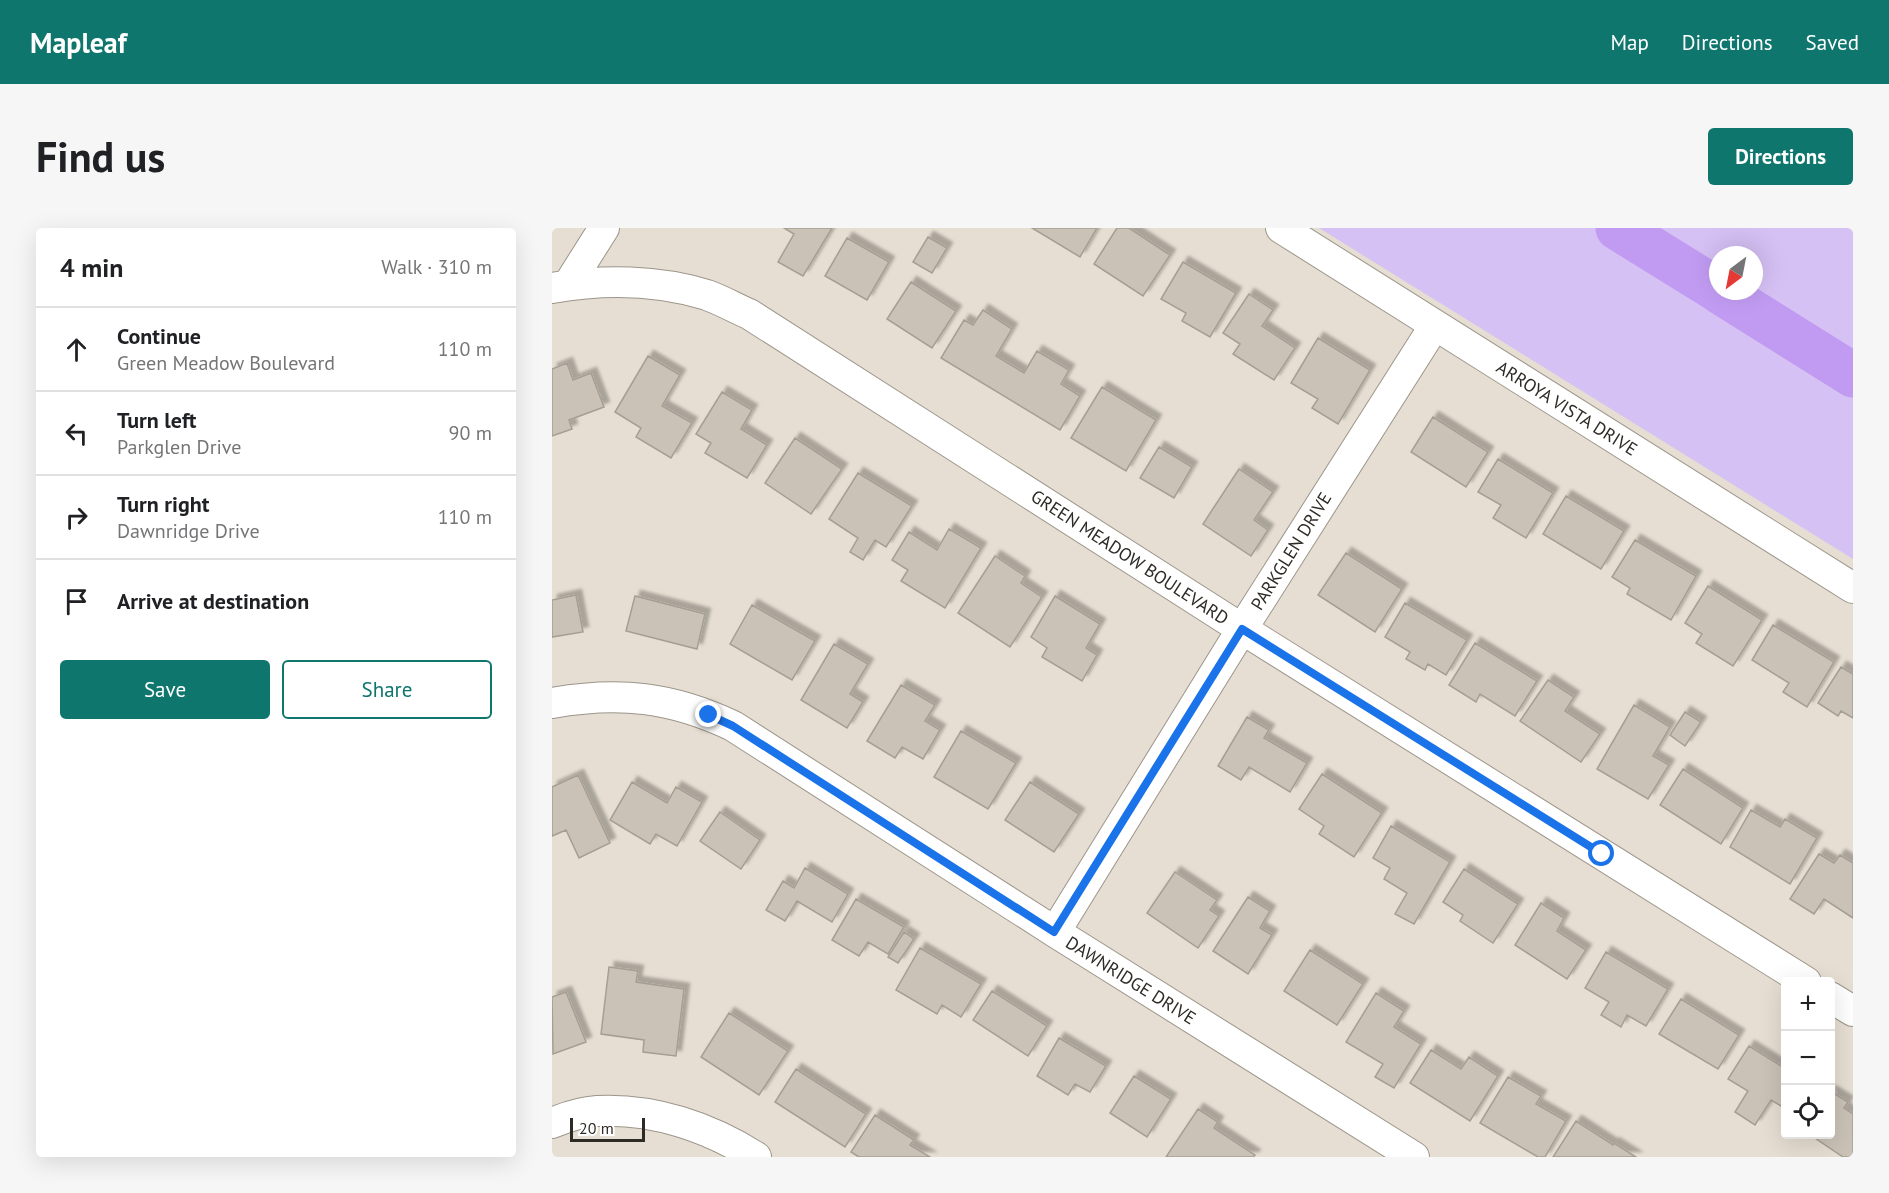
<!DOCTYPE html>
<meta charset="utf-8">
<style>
:root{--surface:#fff;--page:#f6f6f6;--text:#202124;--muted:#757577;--line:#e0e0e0;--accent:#0f766e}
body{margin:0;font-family:"PT Sans",sans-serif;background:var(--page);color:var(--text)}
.controls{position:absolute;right:18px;bottom:18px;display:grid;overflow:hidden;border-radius:6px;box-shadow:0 6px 24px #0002}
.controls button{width:54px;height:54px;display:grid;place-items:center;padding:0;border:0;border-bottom:2px solid var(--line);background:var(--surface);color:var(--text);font:30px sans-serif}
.compass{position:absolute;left:1157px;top:18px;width:54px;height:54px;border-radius:50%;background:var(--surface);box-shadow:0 6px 24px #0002;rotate:212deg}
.scale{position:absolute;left:18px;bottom:15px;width:75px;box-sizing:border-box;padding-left:6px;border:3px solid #2e2b27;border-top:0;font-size:16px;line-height:21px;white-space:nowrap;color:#2e2b27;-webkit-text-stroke:4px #fff;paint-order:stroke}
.stop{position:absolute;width:18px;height:18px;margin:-14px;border:4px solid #1a73e8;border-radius:50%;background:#fff}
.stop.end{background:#1a73e8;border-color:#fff;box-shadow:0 2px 6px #0008}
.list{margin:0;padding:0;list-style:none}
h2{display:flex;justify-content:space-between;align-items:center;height:78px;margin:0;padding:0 24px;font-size:26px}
h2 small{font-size:20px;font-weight:400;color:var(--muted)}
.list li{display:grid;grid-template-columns:39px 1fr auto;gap:18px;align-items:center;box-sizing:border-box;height:84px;padding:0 24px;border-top:2px solid var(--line)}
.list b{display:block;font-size:22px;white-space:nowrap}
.list p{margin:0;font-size:20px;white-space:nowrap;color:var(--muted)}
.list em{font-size:20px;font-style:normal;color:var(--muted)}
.actions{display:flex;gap:12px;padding:18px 24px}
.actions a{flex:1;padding:14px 0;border:2px solid var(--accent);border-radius:6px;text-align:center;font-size:21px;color:var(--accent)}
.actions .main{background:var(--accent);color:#fff}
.icon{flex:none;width:33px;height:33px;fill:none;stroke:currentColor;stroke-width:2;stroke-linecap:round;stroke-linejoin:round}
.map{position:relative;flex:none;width:1301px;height:929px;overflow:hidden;border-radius:6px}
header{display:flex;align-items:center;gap:36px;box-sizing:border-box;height:84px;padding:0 30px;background:var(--accent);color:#fff}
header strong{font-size:28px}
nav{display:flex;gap:33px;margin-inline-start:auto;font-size:21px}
.intro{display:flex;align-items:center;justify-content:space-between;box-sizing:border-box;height:144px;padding:0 36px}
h1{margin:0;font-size:42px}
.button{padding:15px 27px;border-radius:6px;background:var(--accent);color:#fff;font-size:21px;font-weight:700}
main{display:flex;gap:36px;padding:0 36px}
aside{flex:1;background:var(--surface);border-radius:6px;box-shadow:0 6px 24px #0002}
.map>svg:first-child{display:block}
</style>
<header>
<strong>Mapleaf</strong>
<nav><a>Map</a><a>Directions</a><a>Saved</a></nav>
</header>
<div class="intro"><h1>Find us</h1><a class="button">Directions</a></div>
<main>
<aside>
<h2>4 min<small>Walk · 310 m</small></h2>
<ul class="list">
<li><svg class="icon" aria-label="ahead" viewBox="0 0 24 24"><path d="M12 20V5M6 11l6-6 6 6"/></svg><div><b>Continue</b><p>Green Meadow Boulevard</p></div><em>110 m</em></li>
<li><svg class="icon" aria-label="left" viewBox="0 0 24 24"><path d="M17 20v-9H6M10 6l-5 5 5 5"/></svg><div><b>Turn left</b><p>Parkglen Drive</p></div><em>90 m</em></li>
<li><svg class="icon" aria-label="right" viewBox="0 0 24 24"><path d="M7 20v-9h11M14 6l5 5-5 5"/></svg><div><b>Turn right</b><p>Dawnridge Drive</p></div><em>110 m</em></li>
<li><svg class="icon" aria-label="arrive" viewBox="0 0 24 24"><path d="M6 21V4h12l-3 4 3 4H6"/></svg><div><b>Arrive at destination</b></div></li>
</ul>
<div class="actions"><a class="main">Save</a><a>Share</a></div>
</aside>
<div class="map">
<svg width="1301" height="929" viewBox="0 0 1301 929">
<defs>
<filter id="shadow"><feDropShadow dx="5.5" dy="-5.5" stdDeviation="1.5" flood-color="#0004"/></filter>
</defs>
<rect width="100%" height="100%" fill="#e6ded2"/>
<!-- green -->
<path fill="#d6c1f5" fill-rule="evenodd" d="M767 0H1301V331ZM1166 27H1202V63H1166Z"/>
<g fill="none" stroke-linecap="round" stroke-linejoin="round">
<!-- river -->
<path stroke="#c09bf1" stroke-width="45" d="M1066 0 1166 62
M1167 63 1301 147"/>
</g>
<!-- building -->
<path fill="#cac2b6" stroke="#a69e93" stroke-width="1.5" filter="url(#shadow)" d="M232 0H280L251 48 226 34 242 6Z
M480 0H545L528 29Z
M565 0H577L618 27 591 68 542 36Z
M376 9 395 20 380 45 361 34Z
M295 10 337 34 315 72 273 48Z
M631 34 684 65 658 109 630 93 634 85 609 71Z
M359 54 404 83 380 120 335 91Z
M697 66 721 82 710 98 743 120 722 152 681 126 688 116 671 105Z
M431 82 460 101 444 128 472 145 485 123 517 142 509 156 528 168 508 202 389 130 412 92 421 97Z
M766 110 818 142 786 196 760 180 766 171 739 155Z
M96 128 128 147 110 178 140 195 119 230 84 209 89 200 63 184Z
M15 135 21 152 39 145 52 179 17 192 20 201 0 208V141Z
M550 159 604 192 574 243 519 210Z
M170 164 200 182 189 201 215 217 195 250 153 225 159 215 144 206Z
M881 189 936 224 914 259 859 224Z
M243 210 290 241 259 286 213 255Z
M607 219 640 239 622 270 588 250Z
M946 231 1001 265 974 310 941 290 949 277 926 264Z
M687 241 721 264 702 292 716 302 699 328 651 296Z
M306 245 360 278 334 319 323 312 311 332 298 324 306 310 277 291Z
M1014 268 1072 303 1049 341 991 306Z
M397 301 429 320 393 380 349 353 356 342 340 332 357 304 385 322Z
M1083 312 1144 348 1119 392 1075 366 1078 360 1060 349Z
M794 325 850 361 823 404 766 367Z
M443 328 473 348 469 355 490 369 458 419 406 385Z
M1156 358 1210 392 1181 438 1144 415 1150 406 1133 395Z
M24 367 31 404 0 409V372Z
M83 368 153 386 145 421 74 403Z
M503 368 548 396 534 420 545 427 530 453 490 429 495 420 479 409Z
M853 375 915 412 894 447 876 436 873 442 854 431 858 424 833 409Z
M200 377 263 413 240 452 178 416Z
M1221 397 1282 434 1255 479 1231 464 1237 455 1200 432Z
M923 415 985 453 963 488 928 466 924 474 897 457Z
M282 416 316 436 298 466 311 474 295 500 249 472Z
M1289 439 1301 446V490L1289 483 1286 488 1266 475Z
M996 452 1022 469 1013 483 1048 506 1029 534 968 493Z
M349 457 383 477 373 493 388 502 371 531 350 519 343 530 315 513Z
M1082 477 1118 499 1101 528 1117 537 1096 571 1045 541Z
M1133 484 1149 494 1133 518 1118 507Z
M695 489 717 502 712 510 755 535 738 564 697 539 689 552 666 538Z
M409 503 464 535 436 581 382 549Z
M1131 541 1191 580 1169 616 1108 577Z
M770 546 830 585 802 629 767 606 772 598 747 581Z
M26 547 58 615 27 630 14 602 0 608V559Z
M80 554 115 575 124 559 150 574 125 618 104 606 98 616 58 592Z
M478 554 527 586 502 624 453 592Z
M1199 582 1228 599 1233 591 1265 610 1238 656 1178 619Z
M168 584 208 612 189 641 148 613Z
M839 598 898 634 862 696 843 686 855 665 832 651 838 640 821 630Z
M1267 626 1282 635 1288 627 1301 635V690L1272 671 1262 686 1238 671Z
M253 640 296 666 280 694 245 673 233 693 214 682 231 653 242 660Z
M912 641 966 676 941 715 908 693 911 687 891 674Z
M623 644 665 672 658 682 667 688 646 720 595 685Z
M696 669 718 683 708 700 720 707 696 746 661 723Z
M304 671 352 699 336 726 316 714 307 728 280 712Z
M989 675 1012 690 1005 703 1034 722 1015 751 963 717Z
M352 704 362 711 346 735 336 729Z
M368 720 429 756 409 789 390 777 385 786 344 762Z
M758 722 811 756 785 797 732 763Z
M1054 724 1116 761 1094 798 1075 787 1069 799 1049 787 1057 774 1033 760Z
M57 739 86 743 84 754 132 761 124 828 91 824 92 812 49 806Z
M440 763 495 798 476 828 421 792Z
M14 764 34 814 1 826 0 769Z
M824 765 852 783 842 799 869 816 842 860 823 849 831 836 794 814Z
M1129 771 1187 807 1166 841 1107 806Z
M177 785 236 823 207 867 149 829Z
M507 810 554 838 538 864 523 856 516 867 485 848Z
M1197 818 1234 841V881L1219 872 1203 897 1183 884 1196 863 1176 851Z
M879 822 909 841 917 829 946 848 918 893 858 855Z
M244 841 314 886 293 919 223 874Z
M582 848 619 871 595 909 558 885Z
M956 849 989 868 984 876 1014 893 993 929H986L928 895Z
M1278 863 1296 874 1292 880 1301 886V929H1291L1257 906H1278Z
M646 881 666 894 662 900 703 927 701 929H614Z
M323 887 362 912 358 917 378 929H307L299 924Z
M1024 893 1061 917 1062 915 1084 929H1001Z"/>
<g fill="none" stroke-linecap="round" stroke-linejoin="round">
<defs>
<path id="minor" d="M729 0 1301 360
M16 57 52 0
M0 60C51 51 106 52 155 67 169 72 183 80 197 86L690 401 1254 754
M0 475C67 463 120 469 181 498L503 704 862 929
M503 704 690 401 883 97
M1278 769 1301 783
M0 895C14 889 29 884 45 883 101 880 157 899 204 929"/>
</defs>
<!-- minor casing -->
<use href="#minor" stroke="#9c958a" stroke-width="32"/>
<!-- minor -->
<use href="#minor" stroke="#fff" stroke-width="30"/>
</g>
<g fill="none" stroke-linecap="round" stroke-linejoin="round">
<!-- route -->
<path stroke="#1a73e8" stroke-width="8" d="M157 487 181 498 502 704 690 401 1050 626"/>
</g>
<g text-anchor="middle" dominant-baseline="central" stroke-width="4.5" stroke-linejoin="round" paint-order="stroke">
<!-- street labels -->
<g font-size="18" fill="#2e2b27" stroke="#fff">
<text transform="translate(1015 180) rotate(32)">ARROYA VISTA DRIVE</text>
<text transform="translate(739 323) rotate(-58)">PARKGLEN DRIVE</text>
<text transform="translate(578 329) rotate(33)">GREEN MEADOW BOULEVARD</text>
<text transform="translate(579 752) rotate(32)">DAWNRIDGE DRIVE</text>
</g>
</g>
</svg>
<div class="controls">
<button>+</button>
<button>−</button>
<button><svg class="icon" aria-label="locate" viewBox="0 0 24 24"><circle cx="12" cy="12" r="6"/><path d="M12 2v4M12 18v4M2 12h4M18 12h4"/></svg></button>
</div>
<svg class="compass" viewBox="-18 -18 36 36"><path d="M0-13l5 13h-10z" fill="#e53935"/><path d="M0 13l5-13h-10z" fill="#757577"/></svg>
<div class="scale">20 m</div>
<div class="stop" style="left:1050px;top:626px"></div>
<div class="stop end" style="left:157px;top:487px"></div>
</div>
</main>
